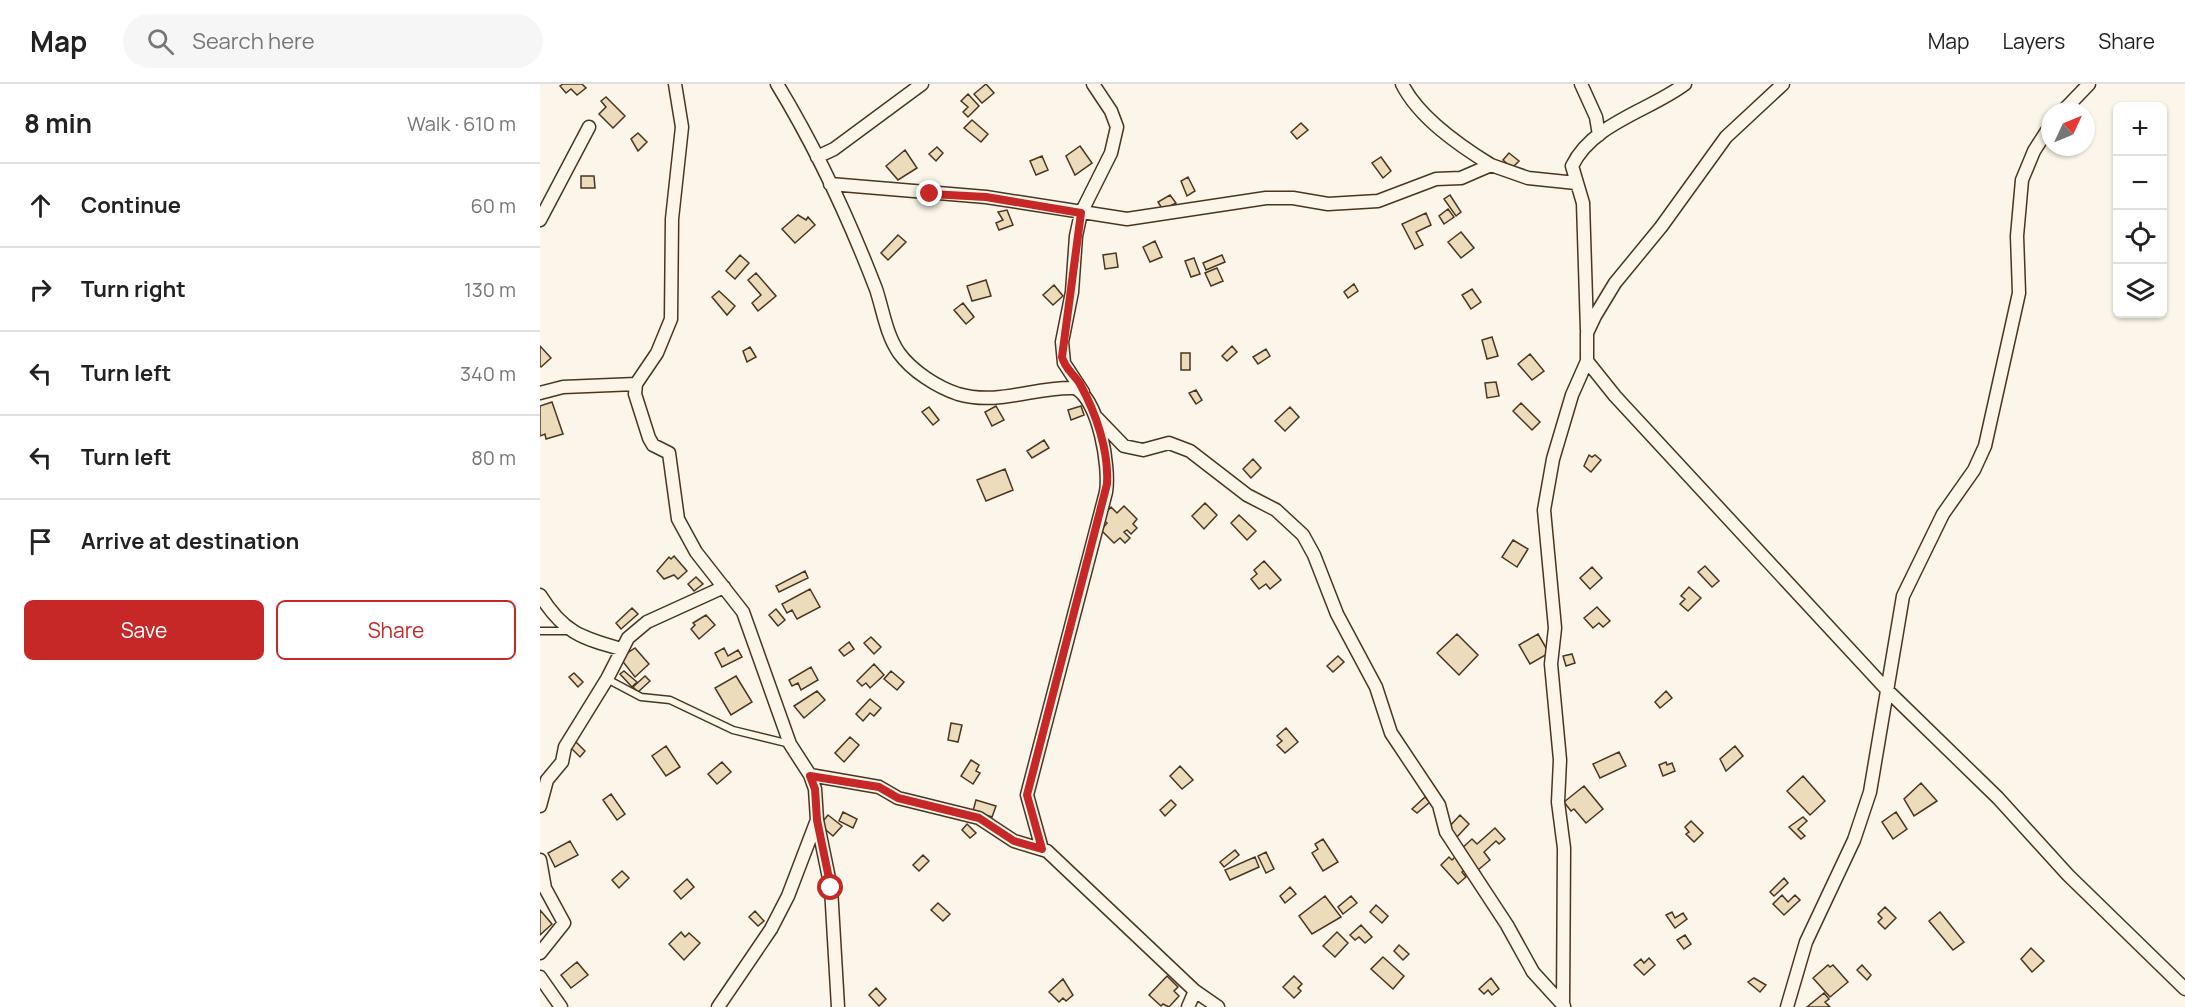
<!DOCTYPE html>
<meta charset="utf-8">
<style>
:root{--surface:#fff;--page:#f6f6f6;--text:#222;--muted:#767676;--line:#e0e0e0;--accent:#c62828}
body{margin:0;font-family:Manrope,sans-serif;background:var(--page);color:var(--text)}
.controls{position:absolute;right:18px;top:18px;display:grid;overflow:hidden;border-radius:9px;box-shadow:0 2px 4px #0004}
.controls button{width:54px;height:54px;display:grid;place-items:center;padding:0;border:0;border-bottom:2px solid var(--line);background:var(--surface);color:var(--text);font:30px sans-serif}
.compass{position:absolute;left:1501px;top:18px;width:54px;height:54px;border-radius:50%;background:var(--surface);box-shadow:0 2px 4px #0004;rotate:46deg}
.stop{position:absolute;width:18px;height:18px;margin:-14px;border:4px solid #c62828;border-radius:50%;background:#fff}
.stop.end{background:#c62828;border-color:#fff;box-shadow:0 2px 6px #0008}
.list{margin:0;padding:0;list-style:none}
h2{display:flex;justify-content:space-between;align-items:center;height:78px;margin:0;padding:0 24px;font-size:26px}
h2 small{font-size:20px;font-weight:400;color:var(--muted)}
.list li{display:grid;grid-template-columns:39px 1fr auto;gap:18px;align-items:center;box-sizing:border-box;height:84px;padding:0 24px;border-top:2px solid var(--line)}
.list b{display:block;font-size:22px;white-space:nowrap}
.list em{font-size:20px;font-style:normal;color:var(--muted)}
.actions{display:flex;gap:12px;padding:18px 24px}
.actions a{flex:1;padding:14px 0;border:2px solid var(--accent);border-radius:9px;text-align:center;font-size:21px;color:var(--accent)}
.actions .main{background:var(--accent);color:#fff}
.icon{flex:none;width:33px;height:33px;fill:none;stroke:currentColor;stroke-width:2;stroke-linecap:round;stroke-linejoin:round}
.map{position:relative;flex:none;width:1645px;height:923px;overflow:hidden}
header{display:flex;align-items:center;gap:36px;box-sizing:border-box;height:84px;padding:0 30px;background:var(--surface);border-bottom:2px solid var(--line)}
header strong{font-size:28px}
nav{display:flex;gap:33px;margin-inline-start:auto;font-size:21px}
.search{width:420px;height:54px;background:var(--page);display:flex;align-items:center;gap:15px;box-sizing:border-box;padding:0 21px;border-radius:33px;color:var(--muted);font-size:22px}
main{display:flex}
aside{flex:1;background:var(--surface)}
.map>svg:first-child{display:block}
</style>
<header>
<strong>Map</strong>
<div class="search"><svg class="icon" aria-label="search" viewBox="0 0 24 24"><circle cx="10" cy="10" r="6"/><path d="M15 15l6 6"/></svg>Search here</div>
<nav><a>Map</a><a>Layers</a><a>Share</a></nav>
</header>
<main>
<aside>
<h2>8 min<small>Walk · 610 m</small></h2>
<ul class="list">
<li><svg class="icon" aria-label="ahead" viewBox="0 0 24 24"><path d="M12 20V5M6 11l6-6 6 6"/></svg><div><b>Continue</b></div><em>60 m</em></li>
<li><svg class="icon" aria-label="right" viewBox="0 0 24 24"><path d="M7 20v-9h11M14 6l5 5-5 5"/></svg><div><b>Turn right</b></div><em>130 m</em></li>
<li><svg class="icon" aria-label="left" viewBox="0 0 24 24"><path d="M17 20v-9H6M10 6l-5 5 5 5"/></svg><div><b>Turn left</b></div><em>340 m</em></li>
<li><svg class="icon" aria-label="left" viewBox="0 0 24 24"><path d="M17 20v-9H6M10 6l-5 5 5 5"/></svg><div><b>Turn left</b></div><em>80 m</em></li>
<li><svg class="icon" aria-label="arrive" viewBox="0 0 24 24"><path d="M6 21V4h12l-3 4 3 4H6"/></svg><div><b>Arrive at destination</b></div></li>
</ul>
<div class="actions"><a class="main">Save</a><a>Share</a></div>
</aside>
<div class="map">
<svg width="1645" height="923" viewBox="0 0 1645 923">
<rect width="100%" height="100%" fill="#fbf6e9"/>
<!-- building -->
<path fill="#ecdcbc" stroke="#4a3520" stroke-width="1.5" d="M23 0H42L46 4 37 11 31 5 26 9 20 2Z
M446 0 454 9 442 19 434 10Z
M428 10 439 22 428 33 423 28 428 23 421 17Z
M66 13 85 32 73 44 59 30 66 23 61 17Z
M432 36 448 50 441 58 424 44Z
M761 39 768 46 757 55 751 48Z
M98 49 107 58 98 67 91 55Z
M540 62 552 79 535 91 526 72Z
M397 63 403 69 396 77 389 70Z
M365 66 377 84 358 96 346 82Z
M969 69 979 77 972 84 963 76Z
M502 72 508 86 496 91 490 77Z
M841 73 851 87 843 94 832 79Z
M41 92H54L55 104H41Z
M648 93 655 107 647 112 641 97Z
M630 111 636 119 623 126 618 118Z
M910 111 921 128 916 132 904 115Z
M908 125 914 133 904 140 899 132Z
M467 126 473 141 459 146 456 139 463 136 458 128Z
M886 129 891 141 876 148 883 161 875 165 862 140Z
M258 131 266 136 268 133 275 141 255 159 242 145Z
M921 148 934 164 921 174 908 158Z
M358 151 366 158 348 176 341 169Z
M615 157 622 173 610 178 603 163Z
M576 169 578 183 565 185 563 171Z
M200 171 209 179 195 195 186 187Z
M682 171 685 178 666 186 663 179Z
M654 174 660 190 651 193 645 177Z
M677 184 683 197 671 202 665 189Z
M216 189 236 212 218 227 212 219 221 211 208 196Z
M446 196 451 212 432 217 427 202Z
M814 200 818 207 808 214 804 208Z
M514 201 523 212 513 221 503 211Z
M932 205 941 218 931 225 922 211Z
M179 207 195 222 187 231 172 213Z
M423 219 434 233 426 240 414 226Z
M952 253 958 272 947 275 942 256Z
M0 262 11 274 1 283 0 282Z
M692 262 697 268 687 277 682 272Z
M210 263 216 273 207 278 203 267Z
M726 265 730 272 718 280 713 273Z
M641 269H650V286H641Z
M990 270 1004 287 992 296 978 280Z
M956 298 959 312 947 314 945 299Z
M656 306 662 316 656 320 649 309Z
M12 318 23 350 6 355 5 350 0 352V322Z
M981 319 1000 338 992 346 973 327Z
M456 322 464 336 452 342 445 328Z
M541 322 544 331 531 336 528 326Z
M389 323 399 336 393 341 382 328Z
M750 323 759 333 745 347 735 337Z
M504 356 509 364 492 374 487 367Z
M1049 371 1052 373 1055 371 1061 376 1051 388 1044 382Z
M713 375 721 384 711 394 703 385Z
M465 385 473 406 446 417 437 396Z
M665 419 677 431 664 445 652 432Z
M584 422 597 435 593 440 597 444 591 450 587 446 584 448 590 454 585 459 580 454 574 459 561 446 567 439 561 434 571 423 577 429Z
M699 431 716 447 707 456 691 439Z
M973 456 988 465 977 483 962 473Z
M134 472 147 487 138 495 134 491 124 495 117 487 129 473 131 475Z
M724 477 741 496 730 505 726 500 719 505 711 495 717 490 714 486Z
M1165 482 1179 497 1172 503 1158 488Z
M1052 483 1062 494 1050 505 1040 494Z
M265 487 268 494 239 508 236 502Z
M156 493 163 500 154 507 148 500Z
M1149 503 1161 514 1148 527 1140 520 1145 515 1141 512Z
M270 505 280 523 257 535 252 526 247 529 242 520Z
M1057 523 1070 537 1063 543 1059 539 1053 544 1044 534Z
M92 524 98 530 81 545 76 539Z
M236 525 245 536 238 542 229 531Z
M166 531 175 541 159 555 151 545 155 541 153 539Z
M917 550 938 571 919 591 897 569Z
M998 550 1009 569 990 580 979 561Z
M331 553 341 563 334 570 324 559Z
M309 558 314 565 304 572 299 566Z
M95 564 109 580 95 593 80 574Z
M184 564 188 572 198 566 202 573 182 583 175 569Z
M1032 570 1035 579 1026 582 1023 572Z
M798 572 804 578 793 588 787 582Z
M334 580 344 591 330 604 326 599 322 602 317 597Z
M271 583 278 596 261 606 258 599 252 602 249 596Z
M84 587 97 598 92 603 80 590Z
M351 587 364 598 357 606 344 595Z
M34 589 43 598 38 603 29 593Z
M105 592 110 597 98 608 93 603Z
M196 592 212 618 191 631 175 604Z
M277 607 285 616 264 634 254 622Z
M1126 607 1132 614 1120 624 1115 618Z
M330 615 341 624 334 632 330 629 323 637 316 630Z
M411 639 422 641 418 658 408 656Z
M746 644 758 658 745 669 737 661 742 657 737 652Z
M310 653 319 661 304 678 295 669Z
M34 656 45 667 40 673 29 662Z
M126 662 140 683 126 692 112 672Z
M1195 662 1203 672 1186 687 1180 675Z
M1079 668 1086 682 1060 694 1053 680Z
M431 676 439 681 436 687 440 689 433 700 421 692Z
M182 678 191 688 177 700 168 690Z
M1126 678 1127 681 1132 679 1135 687 1123 692 1119 681Z
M640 682 653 696 642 705 630 692Z
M1263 692 1285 717 1270 731 1247 707Z
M1381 699 1397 717 1374 732 1364 715Z
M1044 702 1063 725 1046 739 1034 725 1031 727 1024 718Z
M71 710 85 730 77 736 63 716Z
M885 713 890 718 877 729 872 725Z
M436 716 456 722 452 733 433 727Z
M631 716 636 721 625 732 620 726Z
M303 728 317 735 313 744 299 737Z
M1356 728 1367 745 1353 755 1342 738Z
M288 731 302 742 293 752 280 741Z
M920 731 929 740 917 753 907 745Z
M1263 733 1267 737 1258 745 1265 752 1261 755 1249 743Z
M1151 737 1163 749 1154 758 1146 750 1149 748 1145 743Z
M427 740 436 749 430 754 422 746Z
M955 744 965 755 959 760 956 757 944 768 950 776 938 786 920 766 932 755 937 760Z
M783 755 798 778 783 787 772 769 778 765 775 760Z
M30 757 38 771 15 783 8 769Z
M695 766 699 771 684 783 680 778Z
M726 768 734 785 726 789 718 772Z
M383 771 389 777 379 787 373 781Z
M916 772 926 784 922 788 926 793 918 800 901 781 909 773 912 776Z
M715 773 719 783 690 796 685 786Z
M82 787 89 794 79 804 72 796Z
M1244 794 1248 799 1234 812 1230 808Z
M147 795 154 803 141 815 134 807Z
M750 803 756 810 745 819 740 812Z
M1242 811 1248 818 1255 811 1260 816 1244 831 1233 820Z
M785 812 801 833 772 850 759 832Z
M811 812 817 819 803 830 798 823Z
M398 819 410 830 403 837 391 826Z
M836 821 848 832 842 839 830 828Z
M1345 823 1356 834 1345 845 1338 838 1342 834 1338 830Z
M0 826 12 840 0 851Z
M215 827 224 837 218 842 209 833Z
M1132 828 1135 834 1143 829 1147 835 1135 844 1126 831Z
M1400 828 1424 858 1413 866 1389 837Z
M821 841 832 853 825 859 819 853 815 856 810 851Z
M141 848 145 853 149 849 160 859 144 876 129 860Z
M797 848 808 859 795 873 783 862Z
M1145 851 1151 860 1144 865 1137 856Z
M859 861 869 870 863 876 854 867Z
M1491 864 1504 877 1492 888 1481 875Z
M843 873 864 892 853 905 831 885Z
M1109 874 1115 881 1104 891 1094 881 1101 875 1104 879Z
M37 878 48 891 31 904 21 891Z
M1288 881 1290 883 1293 881 1308 898 1290 913 1273 894Z
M1322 881 1331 891 1327 896 1317 886Z
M627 892 638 903 634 907 639 912 629 923 623 920 621 922 609 911Z
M754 892 762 900 758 904 761 907 754 914 743 903Z
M951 894 959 905 952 911 948 906 944 910 939 905Z
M1214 894 1226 901 1220 908 1208 898Z
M523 895 533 911 526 917 523 914 519 918 509 908Z
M336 904 346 915 339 922 329 911Z
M1284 909 1289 915 1285 918 1290 923H1267Z"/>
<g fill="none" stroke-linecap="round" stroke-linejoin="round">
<defs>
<path id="service" d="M0 547H30
M67 595 101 613 130 616 193 646 250 660"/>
<path id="minor" d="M135 0 142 43 132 135 131 235 117 269 96 300 95 310 109 354 113 361 129 369 138 435 156 468 203 528 250 660 270 691 275 705 277 736 291 804 298 923
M237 0C276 64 309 135 336 205 343 226 346 250 359 269 372 287 397 303 418 310 459 322 496 302 535 304 559 316 570 383 566 408L487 711 502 765
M862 0C879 34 920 62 951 81
M1041 0 1056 33 1059 51
M1243 0 1186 53 1121 143 1075 199 1055 232 1047 249V277L1075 312 1348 607 1458 714 1528 791 1645 905
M1523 27 1549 0
M277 73 294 65 382 0
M290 100 446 113 587 135 726 114H753L788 120 838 117 896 95 921 94 951 81 988 94 1036 99
M0 136 49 43
M1047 246 1043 119 1032 82C1053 39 1109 27 1145 0
M543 308 524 279 522 258 532 208 536 152 541 129 571 69 577 43 571 27 553 0
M0 309 23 303 96 300
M556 333 584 362 603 366 629 359 650 367 707 411 736 426 763 451 774 471 797 530 836 603 851 649 899 721 906 748 967 841 993 888 1024 922
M0 511C23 548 41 554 81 565
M270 691 339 703 358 714 439 734 474 757 507 767 655 907 678 923
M0 722 7 696 22 678 25 663 67 595 88 554 107 538 184 503
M0 776 5 804 24 839 0 869
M0 893 21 923
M178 923 231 845 248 812 277 736
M648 923 655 907
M1023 923 1024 764 1018 718 1020 676 1011 580 1015 544 1004 426 1013 375 1032 311 1047 277
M1247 923 1266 858 1314 756 1330 708 1363 512 1403 430 1434 386 1445 362 1479 209 1477 152 1482 96 1494 67 1510 42"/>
</defs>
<!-- service casing -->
<use href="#service" stroke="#4a3520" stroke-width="9"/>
<!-- minor casing -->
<use href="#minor" stroke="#4a3520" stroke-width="15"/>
<!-- service -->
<use href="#service" stroke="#fbf6e9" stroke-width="6"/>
<!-- minor -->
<use href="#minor" stroke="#fbf6e9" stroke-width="12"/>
</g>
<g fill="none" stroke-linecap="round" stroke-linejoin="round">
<!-- route -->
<path stroke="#c62828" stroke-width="8" d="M291 804 277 736 275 705 270 692 339 703 358 714 439 734 474 757 502 765 487 711 567 400C569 367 556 329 540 300 534 290 525 285 522 273L541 129 446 113 390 110"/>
</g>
</svg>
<div class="controls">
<button>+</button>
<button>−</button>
<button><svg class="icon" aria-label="locate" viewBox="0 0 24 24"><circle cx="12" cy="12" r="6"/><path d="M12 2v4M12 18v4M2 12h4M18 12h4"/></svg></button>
<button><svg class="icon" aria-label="layers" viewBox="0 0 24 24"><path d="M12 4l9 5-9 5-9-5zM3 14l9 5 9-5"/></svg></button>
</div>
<svg class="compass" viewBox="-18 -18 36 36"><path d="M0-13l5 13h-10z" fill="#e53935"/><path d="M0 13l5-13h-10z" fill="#767676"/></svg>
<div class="stop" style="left:291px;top:804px"></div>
<div class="stop end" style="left:390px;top:110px"></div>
</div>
</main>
